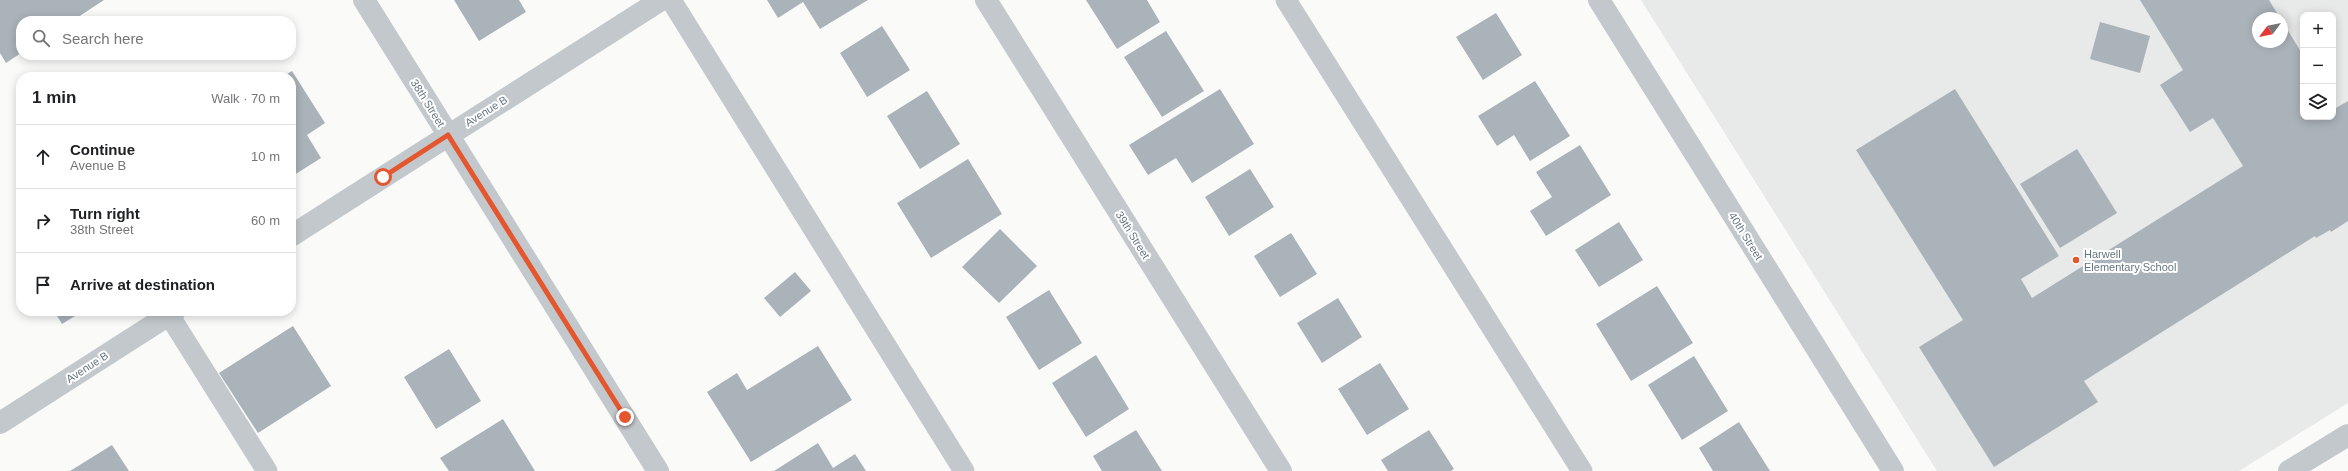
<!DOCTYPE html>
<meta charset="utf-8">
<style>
:root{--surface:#fff;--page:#f6f6f6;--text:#202124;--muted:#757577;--line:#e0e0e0}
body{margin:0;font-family:Arial,sans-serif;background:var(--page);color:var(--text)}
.controls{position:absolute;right:12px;top:12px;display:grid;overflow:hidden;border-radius:8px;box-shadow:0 2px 10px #0003}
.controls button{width:36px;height:36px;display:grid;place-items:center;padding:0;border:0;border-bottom:1px solid var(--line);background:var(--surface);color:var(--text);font:20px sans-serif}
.compass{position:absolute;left:2252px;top:12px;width:36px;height:36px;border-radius:50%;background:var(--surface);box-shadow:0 2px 10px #0003;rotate:238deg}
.stop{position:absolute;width:12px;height:12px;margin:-9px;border:3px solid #e4572e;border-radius:50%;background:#fff}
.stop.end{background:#e4572e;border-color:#fff;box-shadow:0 1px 4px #0008}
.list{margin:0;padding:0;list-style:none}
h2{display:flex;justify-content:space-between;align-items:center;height:52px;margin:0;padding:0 16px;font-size:17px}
h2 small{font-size:13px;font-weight:400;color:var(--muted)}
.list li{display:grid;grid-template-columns:26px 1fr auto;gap:12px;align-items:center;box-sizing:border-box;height:64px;padding:0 16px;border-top:1px solid var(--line)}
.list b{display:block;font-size:15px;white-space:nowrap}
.list p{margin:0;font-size:13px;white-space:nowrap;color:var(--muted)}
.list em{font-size:13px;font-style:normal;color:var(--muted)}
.icon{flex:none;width:22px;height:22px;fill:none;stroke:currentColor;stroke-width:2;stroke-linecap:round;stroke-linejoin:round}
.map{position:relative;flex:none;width:2348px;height:471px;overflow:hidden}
.search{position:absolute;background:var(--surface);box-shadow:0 2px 10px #0003;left:16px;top:16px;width:280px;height:44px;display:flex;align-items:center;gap:10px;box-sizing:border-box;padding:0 14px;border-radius:16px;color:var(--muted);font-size:15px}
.panel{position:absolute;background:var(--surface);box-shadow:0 2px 10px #0003;left:16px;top:72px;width:280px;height:244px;border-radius:16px}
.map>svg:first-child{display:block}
</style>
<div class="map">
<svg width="2348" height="471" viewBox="0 0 2348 471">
<rect width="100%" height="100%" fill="#fafaf8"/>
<!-- built -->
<path fill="#e8e9e9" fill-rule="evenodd" d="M1641 0H2348V403L2239 471H1937ZM2303 15H2333V117H2303ZM2258 18H2282V42H2258Z"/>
<!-- building -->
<path fill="#aab3b9" d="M0 0H104L72 21H21V53L6 63 0 53Z
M454 0H519L526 12 479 41Z
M767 0H868L820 29 803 2 778 18Z
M1086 0H1147L1160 22 1117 49Z
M2140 0H2269L2280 18H2258V42H2282V21L2303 55V117H2333V103L2336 108 2348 101V221L2331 232 2330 230 2316 238 2315 236 2084 381 2098 402 1994 467 1919 347 1963 320 1856 150 1955 89 2059 256 2021 279 2032 298 2243 166 2213 118 2190 132 2160 85 2183 70Z
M1496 13 1522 55 1483 80 1456 37Z
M2100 22 2150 36 2140 73 2090 59Z
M882 26 910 70 867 97 840 53Z
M1166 31 1204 91 1162 117 1124 57Z
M292 71 325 123 307 135 321 158 291 177V77H282Z
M1535 81 1570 136 1530 161 1514 135 1497 146 1478 116Z
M1220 89 1254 144 1192 183 1176 158 1148 175 1129 145Z
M927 91 960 144 920 169 887 116Z
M1580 145 1611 195 1546 236 1530 211 1552 197 1536 172Z
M2077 149 2117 213 2060 248 2020 184Z
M968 159 1002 214 931 258 897 203Z
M1250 169 1274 207 1229 236 1205 197Z
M1619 222 1643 260 1599 287 1575 250Z
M1000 229 1037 266 999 303 962 267Z
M1291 233 1317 274 1280 297 1254 256Z
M795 272 811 291 780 317 764 298Z
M1657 286 1693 343 1631 381 1596 324Z
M1049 290 1082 343 1039 370 1006 317Z
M1338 298 1362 337 1322 363 1297 323Z
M54 311H83L62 324Z
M293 326 331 386 258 433 219 373Z
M818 346 852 400 751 462 707 392 737 373 747 390Z
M449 349 481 401 436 429 404 377Z
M1096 355 1129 409 1086 437 1052 383Z
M1694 356 1728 411 1682 440 1648 385Z
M1380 363 1409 409 1367 435 1338 389Z
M503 419 535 471H449L440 458Z
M1739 422 1770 471H1713L1699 448Z
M1136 430 1162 471H1102L1093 456Z
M1429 430 1454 469 1451 471H1388L1381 460Z
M818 443 833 468 855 454 866 471H774Z
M112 445 129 471H70Z"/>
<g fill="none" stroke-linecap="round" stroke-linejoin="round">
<!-- service -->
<path stroke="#c3c8cc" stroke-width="21" d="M671 0 964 471
M1286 0 1582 471
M169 315 267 471"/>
<!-- minor -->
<path stroke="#c3c8cc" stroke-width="22" d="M364 0 658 471
M986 0 1281 471
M1599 0 1893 471
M291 236 661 0
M0 423 175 311
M2289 471 2348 435"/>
</g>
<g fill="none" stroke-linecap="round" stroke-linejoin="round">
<!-- route -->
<path stroke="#e4572e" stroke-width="5" d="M383 177 448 135 625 417"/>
</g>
<!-- markers -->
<circle fill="#e4572e" stroke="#fff" stroke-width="1.5" cx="2076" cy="260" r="4"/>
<g text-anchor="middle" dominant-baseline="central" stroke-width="4" stroke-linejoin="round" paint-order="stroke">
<!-- street labels -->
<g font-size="11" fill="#657683" stroke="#fff">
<text transform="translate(428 103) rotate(58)">38th Street</text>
<text transform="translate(486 111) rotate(-32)">Avenue B</text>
<text transform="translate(1133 235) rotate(58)">39th Street</text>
<text transform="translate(1746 236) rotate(58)">40th Street</text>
<text transform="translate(87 367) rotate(-33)">Avenue B</text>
</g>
<!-- poi labels -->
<g font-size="11" fill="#657683" stroke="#fff" text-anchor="start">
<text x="2084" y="254">Harwell<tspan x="2084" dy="13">Elementary School</tspan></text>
</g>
</g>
</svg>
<div class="controls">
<button>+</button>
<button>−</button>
<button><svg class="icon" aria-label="layers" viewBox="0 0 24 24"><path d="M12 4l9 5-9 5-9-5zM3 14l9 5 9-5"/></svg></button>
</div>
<svg class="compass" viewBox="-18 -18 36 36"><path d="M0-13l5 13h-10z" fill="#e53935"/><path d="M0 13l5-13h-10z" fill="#757577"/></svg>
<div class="stop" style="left:383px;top:177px"></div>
<div class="stop end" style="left:625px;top:417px"></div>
<div class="search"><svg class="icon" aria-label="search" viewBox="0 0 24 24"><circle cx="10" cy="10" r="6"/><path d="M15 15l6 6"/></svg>Search here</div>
<section class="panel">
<h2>1 min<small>Walk · 70 m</small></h2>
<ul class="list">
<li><svg class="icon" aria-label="ahead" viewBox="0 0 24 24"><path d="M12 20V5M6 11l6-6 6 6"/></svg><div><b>Continue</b><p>Avenue B</p></div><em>10 m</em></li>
<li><svg class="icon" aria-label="right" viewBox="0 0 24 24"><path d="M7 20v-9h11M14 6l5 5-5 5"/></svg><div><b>Turn right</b><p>38th Street</p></div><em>60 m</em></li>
<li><svg class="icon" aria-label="arrive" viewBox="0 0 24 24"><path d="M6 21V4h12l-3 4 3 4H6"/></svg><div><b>Arrive at destination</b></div></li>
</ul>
</section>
</div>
